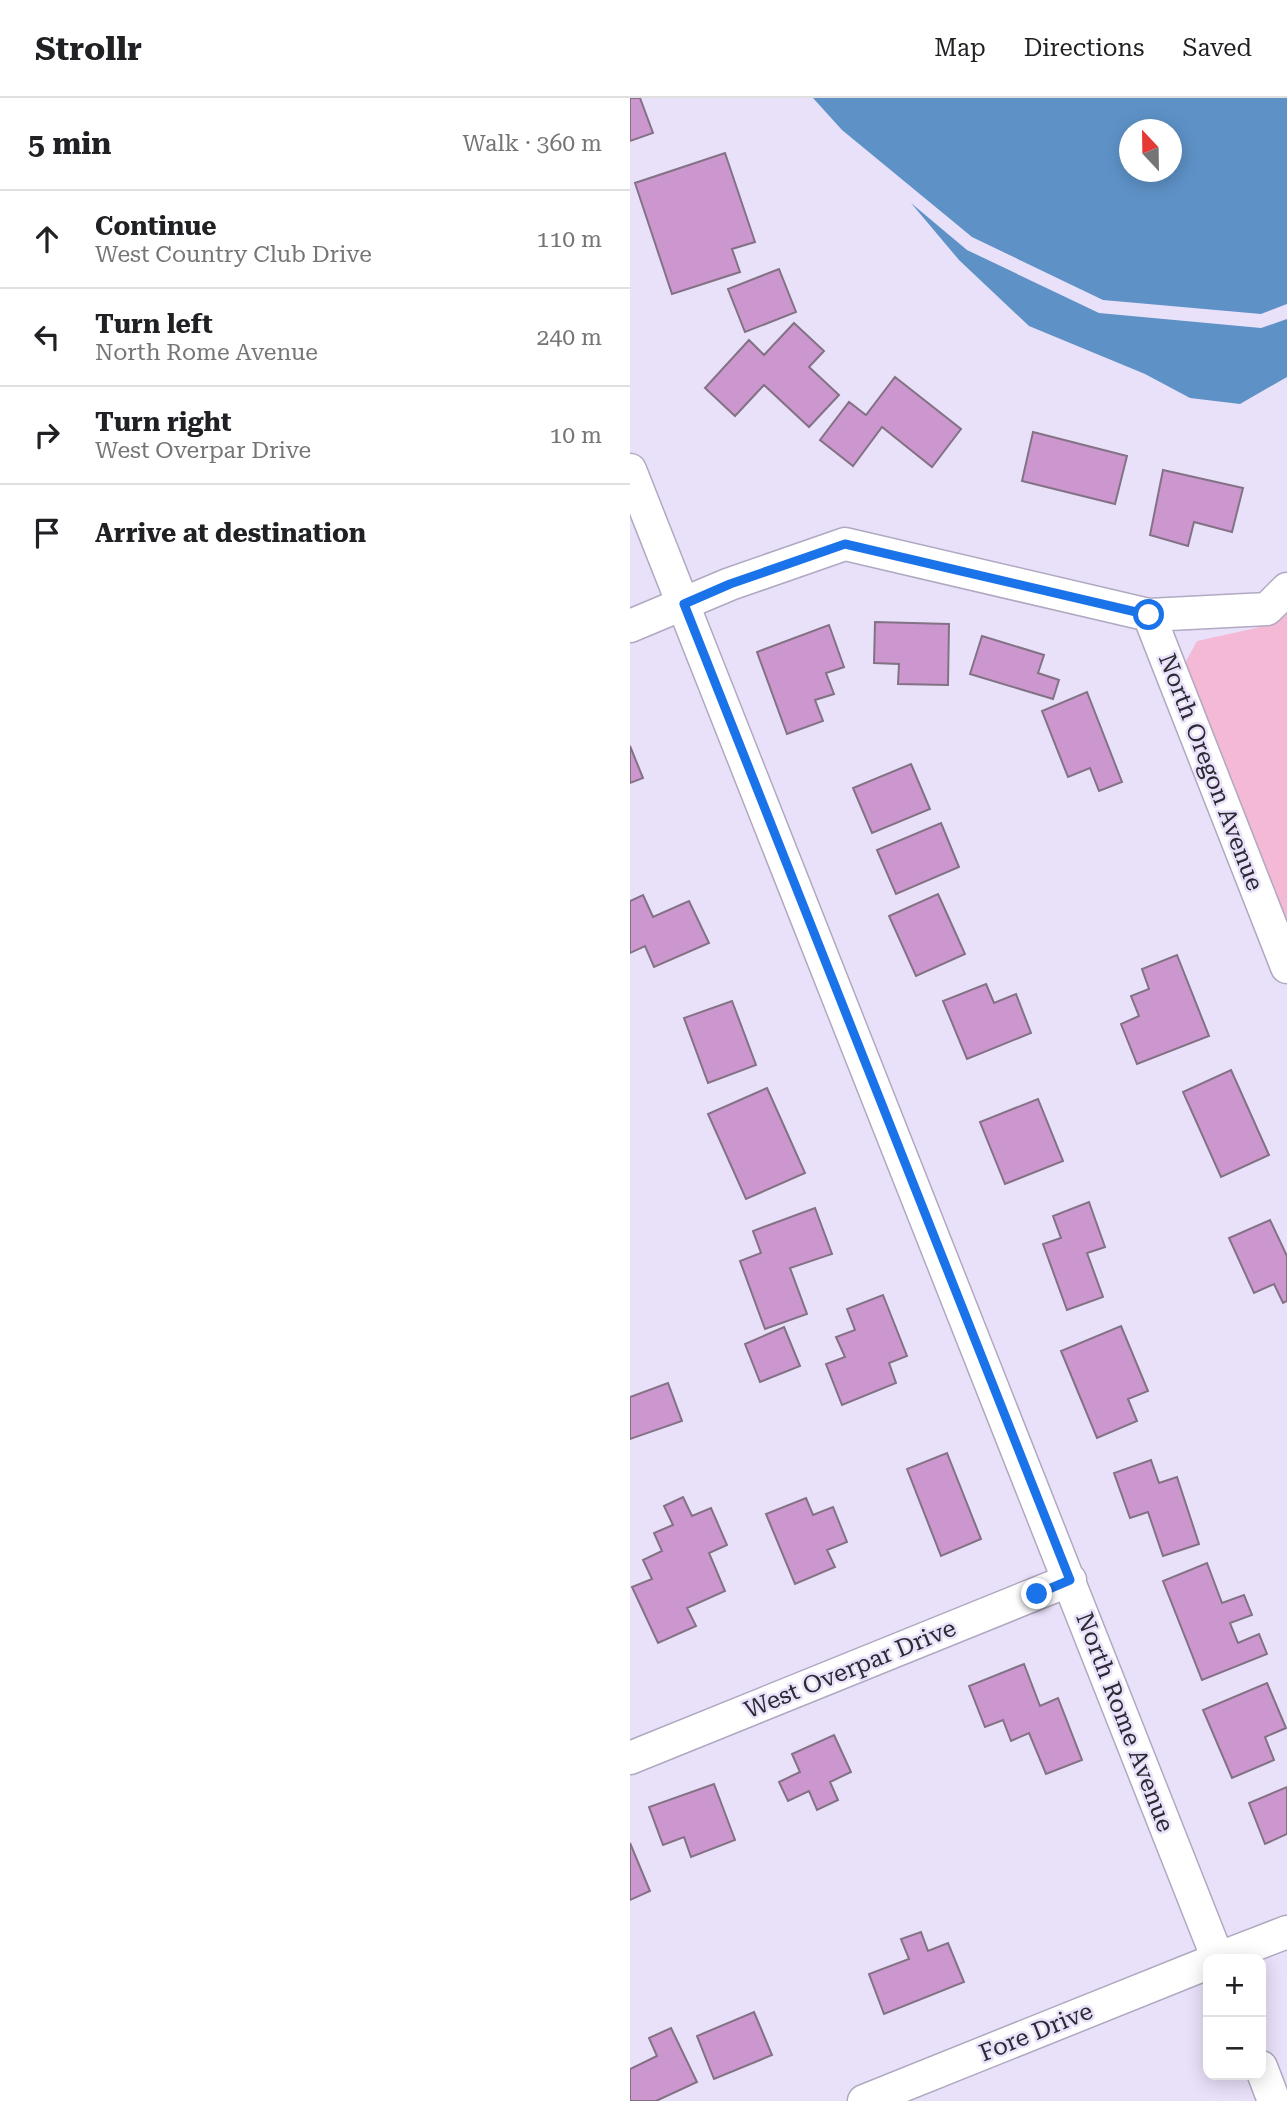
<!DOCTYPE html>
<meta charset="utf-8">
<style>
:root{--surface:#fff;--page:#f6f6f6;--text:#202124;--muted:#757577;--line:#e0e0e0}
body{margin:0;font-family:"Roboto Serif",serif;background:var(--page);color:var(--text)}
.controls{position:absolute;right:21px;bottom:21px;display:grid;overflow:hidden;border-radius:14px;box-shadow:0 4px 18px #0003}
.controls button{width:63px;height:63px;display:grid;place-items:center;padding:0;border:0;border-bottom:2px solid var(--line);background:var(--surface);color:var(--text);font:35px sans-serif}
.compass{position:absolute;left:489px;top:21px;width:63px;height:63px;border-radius:50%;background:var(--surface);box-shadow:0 4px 18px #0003;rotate:338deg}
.stop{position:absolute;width:21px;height:21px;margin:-16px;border:5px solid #1a73e8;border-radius:50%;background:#fff}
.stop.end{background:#1a73e8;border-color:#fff;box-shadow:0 2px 7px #0008}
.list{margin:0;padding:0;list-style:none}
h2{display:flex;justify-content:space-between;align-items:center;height:91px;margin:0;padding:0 28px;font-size:30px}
h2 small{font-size:23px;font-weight:400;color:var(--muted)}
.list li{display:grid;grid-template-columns:46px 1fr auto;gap:21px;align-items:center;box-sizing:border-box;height:98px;padding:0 28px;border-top:2px solid var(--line)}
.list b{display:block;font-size:26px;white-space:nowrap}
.list p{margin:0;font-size:23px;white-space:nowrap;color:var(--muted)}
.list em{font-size:23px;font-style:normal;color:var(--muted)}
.icon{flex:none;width:38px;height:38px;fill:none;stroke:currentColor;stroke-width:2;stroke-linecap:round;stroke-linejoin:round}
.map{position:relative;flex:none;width:657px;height:2003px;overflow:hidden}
header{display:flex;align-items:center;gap:42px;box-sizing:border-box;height:98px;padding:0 35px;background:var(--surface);border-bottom:2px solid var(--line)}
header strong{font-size:33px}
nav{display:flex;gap:38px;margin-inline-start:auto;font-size:24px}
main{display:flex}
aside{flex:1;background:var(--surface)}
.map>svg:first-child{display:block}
</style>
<header>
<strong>Strollr</strong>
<nav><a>Map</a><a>Directions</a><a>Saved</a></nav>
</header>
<main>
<aside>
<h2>5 min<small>Walk · 360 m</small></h2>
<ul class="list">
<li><svg class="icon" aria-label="ahead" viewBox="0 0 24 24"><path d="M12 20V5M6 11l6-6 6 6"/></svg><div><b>Continue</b><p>West Country Club Drive</p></div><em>110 m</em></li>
<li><svg class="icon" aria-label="left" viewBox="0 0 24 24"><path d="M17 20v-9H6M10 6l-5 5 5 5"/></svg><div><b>Turn left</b><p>North Rome Avenue</p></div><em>240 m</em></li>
<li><svg class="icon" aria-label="right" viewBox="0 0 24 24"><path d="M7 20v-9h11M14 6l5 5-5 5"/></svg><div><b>Turn right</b><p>West Overpar Drive</p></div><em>10 m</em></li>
<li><svg class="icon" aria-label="arrive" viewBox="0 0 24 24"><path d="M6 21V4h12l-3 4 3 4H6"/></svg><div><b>Arrive at destination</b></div></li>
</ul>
</aside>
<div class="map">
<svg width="657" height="2003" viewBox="0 0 657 2003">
<rect width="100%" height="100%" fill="#e9e1fa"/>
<!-- green -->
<path fill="#f4b9d5" d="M657 515V843L555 565 567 543 626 530Z"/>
<!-- water -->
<path fill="#5e92c7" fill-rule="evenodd" d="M183 0H657V206L631 216 473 202 342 139 212 32ZM500 32H542V74H500Z
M281 105 337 152 469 215 631 230 657 221V279L610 306 560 300 515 276 399 228 329 162Z"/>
<!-- building -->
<path fill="#cb97ce" stroke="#837284" stroke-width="2" d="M0 0H10L23 35 0 43Z
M95 55 125 144 102 151 110 174 42 196 5 85Z
M149 171 166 214 115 234 98 191Z
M164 225 194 253 179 269 209 297 179 329 134 287 105 318 75 290 119 242 134 257Z
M265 279 331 331 302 369 252 329 223 368 190 342 219 304 236 317Z
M403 334 497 358 485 406 392 383Z
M533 372 613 390 602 434 564 424 558 448 520 437Z
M245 524 319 526 318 587 268 586 269 566 244 565Z
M199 527 214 569 196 575 204 596 185 602 193 623 157 636 127 554Z
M352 538 414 557 408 575 429 582 423 601 340 576Z
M457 594 492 684 469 693 460 670 438 679 412 613Z
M0 648 13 680 0 685Z
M281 666 300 711 242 735 223 690Z
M311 725 329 769 266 796 247 752Z
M308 796 335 856 286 878 259 818Z
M13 797 23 819 59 803 79 845 24 869 15 848 0 855V803Z
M547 857 579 938 507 966 491 926 509 918 501 898 519 891 512 871Z
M356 886 364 905 386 896 401 935 337 961 313 903Z
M102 903 126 967 78 985 54 920Z
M601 972 639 1057 591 1079 553 994Z
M137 990 175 1075 116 1101 78 1016Z
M408 1001 433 1063 375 1086 350 1024Z
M459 1104 475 1149 457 1155 473 1199 437 1212 413 1146 431 1140 423 1118Z
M185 1110 202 1156 160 1170 177 1216 135 1231 110 1163 131 1155 123 1133Z
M640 1122 657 1158V1203L653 1205 644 1186 624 1195 599 1140Z
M253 1197 277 1258 259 1265 266 1285 212 1307 196 1266 215 1259 206 1239 225 1232 217 1211Z
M491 1228 518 1293 498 1301 507 1323 467 1340 431 1253Z
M154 1229 170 1268 130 1284 115 1246Z
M38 1285 52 1323 0 1341V1299Z
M317 1355 351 1441 311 1458 277 1371Z
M521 1362 529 1385 547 1379 569 1446 533 1458 518 1414 500 1420 484 1375Z
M53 1399 62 1418 81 1410 97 1447 79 1455 95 1493 57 1510 66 1528 28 1545 2 1489 22 1481 13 1462 32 1453 24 1435 43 1427 34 1408Z
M176 1400 183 1417 203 1409 217 1444 197 1452 205 1469 165 1486 136 1416Z
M577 1465 592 1505 614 1497 622 1517 600 1525 608 1545 629 1536 637 1556 572 1582 533 1483Z
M394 1566 410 1608 428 1600 452 1662 416 1676 399 1635 381 1643 373 1622 355 1629 339 1588Z
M637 1585 656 1630 635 1639 644 1662 602 1680 573 1612Z
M204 1637 221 1674 200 1684 208 1702 187 1712 179 1693 158 1703 149 1684 170 1674 162 1656Z
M84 1686 105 1742 61 1759 54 1739 33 1747 19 1709Z
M657 1689V1736L635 1746 619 1705Z
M0 1745 20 1793 0 1802Z
M291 1834 298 1853 318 1845 334 1884 254 1916 239 1876 279 1861 271 1841Z
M124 1914 142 1957 84 1981 67 1938Z
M41 1930 67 1984 26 2003H0V1971L27 1958 19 1940Z"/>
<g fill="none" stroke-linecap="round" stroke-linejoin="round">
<defs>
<path id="minor" d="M0 372 588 1861
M519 517 657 869
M0 528 100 486 215 446 519 517 637 511 657 491
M0 1660 440 1482
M587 1861 657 1834
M631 1969 644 2003
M234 2003 578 1865"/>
</defs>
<!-- minor casing -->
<use href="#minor" stroke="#b0a9c1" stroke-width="35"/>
<!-- minor -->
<use href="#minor" stroke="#fff" stroke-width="32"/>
</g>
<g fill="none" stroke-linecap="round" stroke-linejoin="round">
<!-- route -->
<path stroke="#1a73e8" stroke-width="9" d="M407 1496 440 1482 54 506 100 486 215 446 519 517"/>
</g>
<g text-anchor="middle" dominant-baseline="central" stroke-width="5" stroke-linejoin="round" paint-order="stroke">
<!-- street labels -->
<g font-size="24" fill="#2c2933" stroke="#e9e1fa">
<text transform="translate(581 674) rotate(69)">North Oregon Avenue</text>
<text transform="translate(220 1571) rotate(-22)">West Overpar Drive</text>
<text transform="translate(495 1624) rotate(69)">North Rome Avenue</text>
<text transform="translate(406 1934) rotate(-22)">Fore Drive</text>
</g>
</g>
</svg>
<div class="controls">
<button>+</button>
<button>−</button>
</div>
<svg class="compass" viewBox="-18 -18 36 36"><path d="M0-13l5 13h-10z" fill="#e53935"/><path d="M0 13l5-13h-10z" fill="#757577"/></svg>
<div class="stop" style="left:519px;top:517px"></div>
<div class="stop end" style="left:407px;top:1496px"></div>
</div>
</main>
